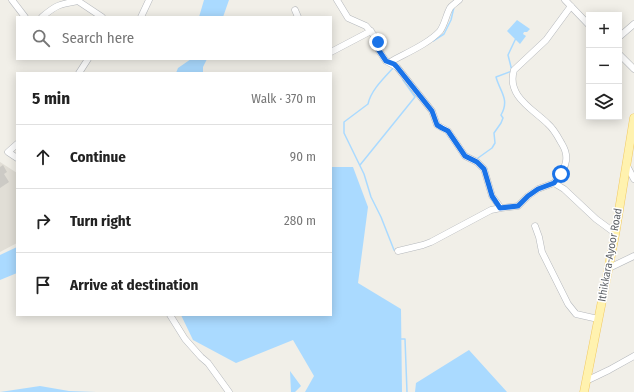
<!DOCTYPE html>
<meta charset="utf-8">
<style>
:root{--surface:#fff;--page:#f2f2f2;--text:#222;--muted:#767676;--line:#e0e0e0}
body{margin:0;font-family:"Fira Sans Condensed",sans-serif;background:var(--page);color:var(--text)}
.controls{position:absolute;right:12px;top:12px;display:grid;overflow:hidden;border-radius:0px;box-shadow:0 2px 10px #0003}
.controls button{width:36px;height:36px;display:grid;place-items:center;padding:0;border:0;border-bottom:1px solid var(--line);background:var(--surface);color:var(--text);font:20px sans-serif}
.stop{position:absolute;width:12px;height:12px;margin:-9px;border:3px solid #1a73e8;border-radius:50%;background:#fff}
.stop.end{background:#1a73e8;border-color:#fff;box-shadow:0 1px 4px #0008}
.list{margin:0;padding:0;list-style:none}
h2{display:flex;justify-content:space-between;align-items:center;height:52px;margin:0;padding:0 16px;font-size:17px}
h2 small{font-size:13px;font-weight:400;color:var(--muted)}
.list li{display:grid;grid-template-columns:26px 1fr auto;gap:12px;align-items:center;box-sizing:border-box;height:64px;padding:0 16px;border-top:1px solid var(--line)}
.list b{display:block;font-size:15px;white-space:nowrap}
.list em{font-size:13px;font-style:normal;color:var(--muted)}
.icon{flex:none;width:22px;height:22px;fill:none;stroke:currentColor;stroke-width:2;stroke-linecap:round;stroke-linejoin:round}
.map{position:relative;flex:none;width:634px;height:392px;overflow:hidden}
.search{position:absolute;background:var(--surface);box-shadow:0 2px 10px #0003;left:16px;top:16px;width:316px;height:44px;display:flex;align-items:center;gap:10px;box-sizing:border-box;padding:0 14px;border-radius:0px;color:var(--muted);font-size:15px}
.panel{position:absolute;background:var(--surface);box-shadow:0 2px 10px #0003;left:16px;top:72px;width:316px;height:244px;border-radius:0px}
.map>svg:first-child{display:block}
</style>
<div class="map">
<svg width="634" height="392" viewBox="0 0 634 392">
<rect width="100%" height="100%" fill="#f1efe8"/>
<!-- education -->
<path fill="#e1ded6" d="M0 162 17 173V243L0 252Z"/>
<!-- water -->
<path fill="#aadaff" d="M204 0H229L223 17H199Z
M517 20 530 29 527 32H524L523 34 526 36 520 44 507 31Z
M191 59H207L203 67V73H176L178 68Z
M331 167H353L368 207 358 283 401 309 402 392H305L314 376 293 340 236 363 193 340 181 315H331Z
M17 247V273L0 280V255Z
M469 350 507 392H415L416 383Z
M290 371 301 386 295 392H291Z
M40 386 69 391 96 392H0Z"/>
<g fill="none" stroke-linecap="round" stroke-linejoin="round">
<!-- stream -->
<path stroke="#aadaff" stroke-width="1.5" d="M433 41 444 34 451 20 454 7
M478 158 492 148 495 143 494 133 501 123 503 118 501 115C510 99 500 92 496 77L512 71 508 55 516 38
M360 165 415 97 403 80
M394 250 381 217 371 197 364 174 344 133V122L368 104C371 90 384 78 394 67
M400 339H405L407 392"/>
</g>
<!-- building -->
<path fill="#cccac5" d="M3 165 7 172 4 174 9 182 0 188V167Z"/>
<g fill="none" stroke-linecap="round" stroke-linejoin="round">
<defs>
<path id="minor" d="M12 0 25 17
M337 0 348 18 366 26 378 40V49L386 61 397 67 432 111 437 125 448 131 465 156 477 162 484 169 492 196 501 208
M565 0 589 25
M295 10 298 17
M42 17C56 5 60 4 78 1L102 17
M141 17 149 0
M619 37 634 24
M331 52 371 31
M619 54 634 69
M390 62C406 53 428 44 440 31 445 24 446 15 450 8 452 5 456 3 459 0
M79 73 88 59
M17 144 8 152 17 158
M626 164 634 179
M554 183C559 176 565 170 566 161 567 155 565 149 562 144 558 137 554 129 548 124 533 109 506 96 514 70L546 40 571 6
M535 226 539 237 542 252 568 304 576 314 598 319
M398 251 423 245 431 242 491 210 501 208 518 206 528 196 538 189 554 183 564 189 596 219 615 233
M609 268 634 256
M170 315 185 339 201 357 208 363 229 392
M586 381 609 370 634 356"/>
<path id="major" d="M584 392 615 235 634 118"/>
</defs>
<!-- minor casing -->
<use href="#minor" stroke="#b5b8bc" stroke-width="7"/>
<!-- major casing -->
<use href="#major" stroke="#f2c960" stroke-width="9"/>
<!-- minor -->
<use href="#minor" stroke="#fff" stroke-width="6"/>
<!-- major -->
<use href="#major" stroke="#fff2af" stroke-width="8"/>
</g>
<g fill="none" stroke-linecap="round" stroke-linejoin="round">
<!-- route -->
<path stroke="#1a73e8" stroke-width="5" d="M378 42V49L386 61 394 64 397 67 432 111 437 125 442 128 448 131 465 156 477 162 484 169 492 196 500 208 518 206 528 196 538 189 554 183 561 174"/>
</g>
<g text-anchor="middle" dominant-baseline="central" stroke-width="3" stroke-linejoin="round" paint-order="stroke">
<!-- street labels -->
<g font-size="11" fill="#5f6368" stroke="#fff">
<text transform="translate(610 255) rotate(-80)">Ithikkara-Ayoor Road</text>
</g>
</g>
</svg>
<div class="controls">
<button>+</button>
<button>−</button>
<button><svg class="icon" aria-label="layers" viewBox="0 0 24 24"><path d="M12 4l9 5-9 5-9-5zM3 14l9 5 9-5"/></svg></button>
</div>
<div class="stop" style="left:561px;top:174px"></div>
<div class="stop end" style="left:378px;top:42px"></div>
<div class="search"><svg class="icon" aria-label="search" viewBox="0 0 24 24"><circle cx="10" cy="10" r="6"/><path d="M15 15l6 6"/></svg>Search here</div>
<section class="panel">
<h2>5 min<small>Walk · 370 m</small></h2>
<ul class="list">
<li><svg class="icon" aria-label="ahead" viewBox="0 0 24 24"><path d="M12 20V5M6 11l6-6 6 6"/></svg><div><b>Continue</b></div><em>90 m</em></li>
<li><svg class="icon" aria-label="right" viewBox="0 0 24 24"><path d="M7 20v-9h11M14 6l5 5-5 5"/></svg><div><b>Turn right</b></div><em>280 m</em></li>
<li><svg class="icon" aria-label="arrive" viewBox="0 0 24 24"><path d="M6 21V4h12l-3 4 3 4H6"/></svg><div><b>Arrive at destination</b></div></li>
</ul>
</section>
</div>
